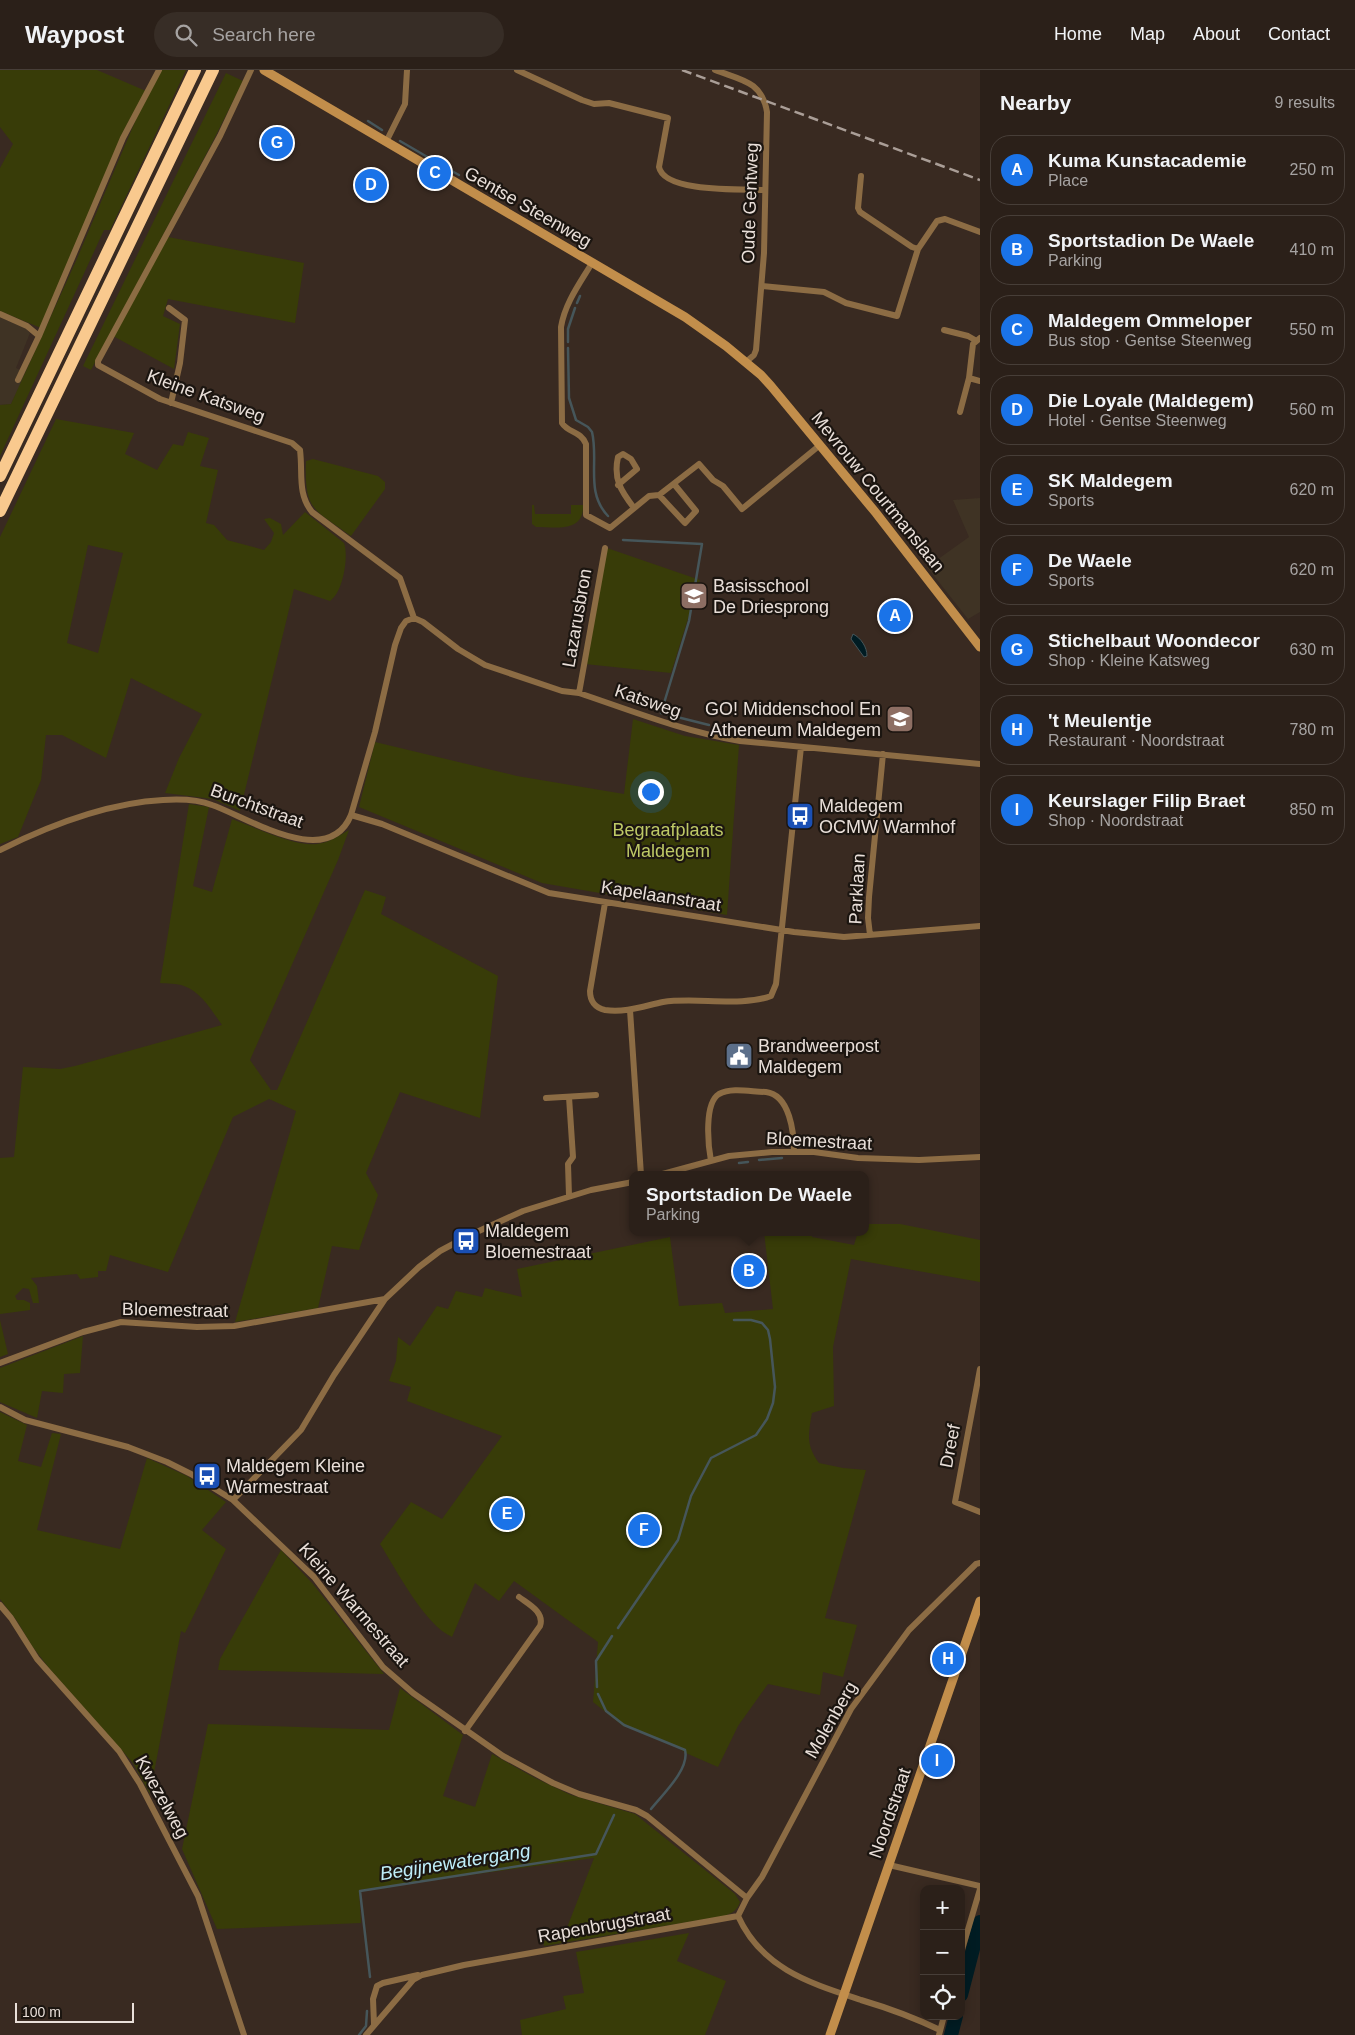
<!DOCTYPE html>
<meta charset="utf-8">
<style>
:root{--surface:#2b2019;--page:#372d26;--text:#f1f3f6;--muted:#a6a3a2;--line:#473e38;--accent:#1a73e8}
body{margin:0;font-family:Helvetica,sans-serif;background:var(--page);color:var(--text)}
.controls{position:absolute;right:15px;bottom:15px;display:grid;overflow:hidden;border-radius:10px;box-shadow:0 2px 12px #0003}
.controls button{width:45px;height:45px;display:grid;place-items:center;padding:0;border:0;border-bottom:1px solid var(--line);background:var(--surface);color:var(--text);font:25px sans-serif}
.scale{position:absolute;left:15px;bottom:12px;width:119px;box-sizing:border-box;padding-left:5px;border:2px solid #e9dfd9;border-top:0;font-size:14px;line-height:18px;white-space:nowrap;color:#e9dfd9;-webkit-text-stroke:4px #1b1510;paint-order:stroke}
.you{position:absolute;left:650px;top:721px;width:18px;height:18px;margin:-12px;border:4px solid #fff;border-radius:50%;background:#1a73e8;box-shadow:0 0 0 8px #1a73e833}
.badge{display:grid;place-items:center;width:32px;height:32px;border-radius:50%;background:var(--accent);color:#fff;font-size:16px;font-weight:700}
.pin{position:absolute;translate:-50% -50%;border:2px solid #fff;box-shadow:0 1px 5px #0006}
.popup{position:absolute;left:629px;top:1101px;width:240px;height:65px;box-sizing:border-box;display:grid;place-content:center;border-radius:10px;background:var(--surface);filter:drop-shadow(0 1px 4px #0005);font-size:16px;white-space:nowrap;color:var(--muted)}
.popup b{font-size:19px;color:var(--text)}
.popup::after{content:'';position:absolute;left:50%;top:100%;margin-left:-10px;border:10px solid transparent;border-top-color:var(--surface)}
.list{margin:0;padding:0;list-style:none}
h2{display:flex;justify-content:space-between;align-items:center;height:65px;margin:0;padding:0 20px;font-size:21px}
h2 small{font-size:16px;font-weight:400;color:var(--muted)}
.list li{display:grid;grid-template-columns:32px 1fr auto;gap:15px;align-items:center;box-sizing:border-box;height:70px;margin:0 10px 10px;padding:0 10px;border:1px solid var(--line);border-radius:20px}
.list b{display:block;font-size:19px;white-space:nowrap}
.list p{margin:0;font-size:16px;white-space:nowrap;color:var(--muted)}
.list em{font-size:16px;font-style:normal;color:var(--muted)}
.icon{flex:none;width:28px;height:28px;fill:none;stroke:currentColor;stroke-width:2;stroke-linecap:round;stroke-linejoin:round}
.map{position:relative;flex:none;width:980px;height:1965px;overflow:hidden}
header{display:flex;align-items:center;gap:30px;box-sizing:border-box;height:70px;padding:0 25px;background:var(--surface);border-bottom:1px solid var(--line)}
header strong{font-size:24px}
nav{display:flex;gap:28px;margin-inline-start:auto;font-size:18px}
.search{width:350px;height:45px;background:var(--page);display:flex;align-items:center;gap:12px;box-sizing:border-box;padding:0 18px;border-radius:28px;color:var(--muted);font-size:19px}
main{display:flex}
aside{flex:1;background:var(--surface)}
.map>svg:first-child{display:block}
</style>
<header>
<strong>Waypost</strong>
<div class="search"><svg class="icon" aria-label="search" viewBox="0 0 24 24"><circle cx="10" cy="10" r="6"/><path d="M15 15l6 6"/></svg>Search here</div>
<nav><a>Home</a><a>Map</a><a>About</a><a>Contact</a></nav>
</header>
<main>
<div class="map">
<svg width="980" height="1965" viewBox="0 0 980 1965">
<rect width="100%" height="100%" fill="#392a21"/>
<!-- industrial -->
<path fill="#3f3324" d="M0 247 25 258 30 263 16 298 26 303 11 334 0 335Z
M980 428V542L968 549 927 497 969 467 953 430Z"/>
<!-- green -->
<path fill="#383c08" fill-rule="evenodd" d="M0 0H97L146 21 125 58 41 258 0 241V98L13 74 0 57Z
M162 0H186L110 160H104L0 386V335L11 334 76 191 140 40Z
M226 3 243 11 212 73 91 300 83 296Z
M168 167 304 193 295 253 168 229 163 246 180 254 174 299 113 266Z
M56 349 134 363 125 384 157 400 173 374 183 376 188 362 209 368 200 396 218 400 206 453 214 455 227 470 264 480 271 472 274 463 264 449 270 448 281 454 283 465 305 442 344 473C349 486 343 523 330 531L294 519 240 741 213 729 165 723 179 688 202 644 131 608 106 688 62 665H46L41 710 18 767 0 774V467ZM88 475 123 483 98 583 67 573Z
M313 389 378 406 385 412V419L351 466C314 439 304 441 306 391Z
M532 435H534L535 444H571V435H583C584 463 556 457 536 457L532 454Z
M607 478 700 510 671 603 585 594Z
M633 649 685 666 739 675 727 845 542 813 359 737 375 672 517 706 624 724Z
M189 734 209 737 193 816 212 822 232 749C254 757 296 777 317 774 328 773 339 766 349 760L338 790 250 990 271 1020H277L365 820 386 827 381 844 498 906 480 1048 400 1022 366 1103 378 1125 359 1180 332 1176 318 1238 235 1252 296 1041 269 1029 233 1047 168 1202 110 1185 106 1201H98V1207L80 1209 77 1204 31 1208 37 1216 39 1233H33L29 1219 23 1218 15 1226 17 1230H24L30 1233V1240L0 1244V1088L14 1087 23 997 60 999 75 996 222 955C212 941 201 922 184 916 177 913 167 914 160 913Z
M865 1154H900L980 1170V1212L851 1189 833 1277 834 1336 812 1343C808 1365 806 1375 819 1393L843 1398 866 1400 825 1548 857 1555 843 1607 823 1602 820 1625 768 1614 738 1656 718 1697 688 1684 668 1672 623 1656 593 1632 598 1572 514 1511 499 1531 475 1513 452 1567C424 1554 397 1501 380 1474L411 1432 442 1449 502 1366 407 1331 411 1317 389 1311 396 1291 398 1267 410 1276 437 1236 448 1239 456 1221 482 1227 485 1218 522 1227 517 1199 670 1167 679 1236 722 1233 725 1243 773 1239 764 1162H812V1167L854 1175 858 1162H865Z
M0 1250 8 1284 0 1287Z
M83 1266 80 1303 64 1304 63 1323 42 1321 37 1348 0 1332V1298Z
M0 1342 27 1355 18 1391 41 1397 52 1363 61 1364 37 1460 120 1479 147 1388 187 1406 226 1432 202 1460 226 1479 185 1563 181 1561 150 1724 133 1693 49 1598 32 1576 17 1551 0 1529Z
M281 1480 313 1514 384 1604 218 1600 220 1589Z
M400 1618 463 1665 443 1726 475 1737 492 1684 535 1708 571 1725 635 1744 735 1824 740 1832C737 1841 732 1843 724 1846L544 1876 543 1871 563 1868 594 1788 359 1820 361 1853 217 1859 182 1779 208 1654 389 1660Z
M689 1863 677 1891 726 1911 705 1965H522L520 1950 566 1939 563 1926 584 1923 576 1882Z"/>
<!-- water -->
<path fill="#001c23" stroke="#46565a" d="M853 564C861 568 867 577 867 586L864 587 851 569Z"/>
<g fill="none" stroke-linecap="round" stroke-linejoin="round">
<!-- stream -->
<path stroke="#46565a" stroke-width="2.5" d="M368 51 382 60
M400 71 436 92
M441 95 459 105
M577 233 580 226
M568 272V259L575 238
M568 278 569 328 576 350 588 357 592 362C599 391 585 422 608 446
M623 470 702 474 689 551 661 643 709 655
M759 1090 782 1088
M739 1093 748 1092
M618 1558 678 1470 691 1426 711 1388 756 1365 767 1349 773 1333 775 1317 770 1269 768 1260 762 1253 751 1250H734
M597 1617 596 1591 612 1566
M598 1624 606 1641 624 1655 685 1680C690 1699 662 1725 651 1739
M370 1907 360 1821 596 1784 614 1745
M359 1965 366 1956 367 1941"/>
<!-- river -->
<path stroke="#001c23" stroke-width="14" d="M961 1925 980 1852
M951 1965 956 1946"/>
<!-- street -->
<path stroke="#8c6c44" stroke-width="6" d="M251 0 220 66 98 291V295L160 329 292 373 300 380C303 403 297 423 312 442L400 508 414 548
M517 0 582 30 594 34 609 33 668 48 659 97C664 123 743 119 765 120
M715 0C741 10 762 11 767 42L764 183 756 280 754 285 746 292
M386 72 405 34 407 0
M861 106 858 138 860 142 912 177 918 179
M592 193C580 213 565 233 561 257L562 353C568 363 581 361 586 374V445L610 458 649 426 659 425 699 394 713 410 723 416 742 439 820 375
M762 216 824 222 846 233 897 246 918 179 937 151 945 149 980 162
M169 238 185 250 180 293 171 333
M0 244 27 256 39 266
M944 260 968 266 975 270
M980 268 973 274 969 308 980 311
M18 310 39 266 123 68 159 0
M960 342 969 308
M618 415 637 399 631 389 623 384 618 387C613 409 621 421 634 438
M659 425 685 453 696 441 674 414
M414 548 423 552 458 579 485 595 562 621 579 623C632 641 685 662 740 671L980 694
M579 623 605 478
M351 745 382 754 549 823 794 862 844 867 980 856
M0 780C50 755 106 733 163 730 179 729 197 729 212 735 247 747 328 801 351 745L375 662 395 575 401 558 406 551 414 548
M605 833 590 921C590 931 595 938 605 940 625 943 644 936 663 932 694 927 743 937 771 926L776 914 801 677
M870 865 868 848 869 827 883 684
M630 940 641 1105
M569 1027 573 1087 568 1094 569 1126
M546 1028 596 1025
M711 1091C708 1075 704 1033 719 1024 732 1017 752 1022 766 1022 790 1025 794 1063 794 1082
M659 1105 729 1086 772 1082H814L858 1088 919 1090 980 1087
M0 1293 83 1262 121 1252 197 1257 234 1256 385 1229
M980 1299 955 1432 980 1442
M0 1337 25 1350 128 1377 167 1392 191 1404 233 1430 314 1507 383 1597 413 1623 503 1686 553 1713 579 1724 636 1740 647 1746 747 1828
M233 1430 301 1360 334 1305 385 1229 419 1197 440 1181 470 1165 523 1141 591 1120 633 1112
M0 1535 11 1548 37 1589 119 1681 140 1714 198 1826 244 1965
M465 1661 540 1556C545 1542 528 1534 519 1527
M889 1795 980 1816
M738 1846 747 1828 762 1807 851 1639 909 1560 976 1494 980 1493
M961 1883 980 1819
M374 1954 373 1929 377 1916 383 1913 418 1905
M366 1965 413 1910 422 1905 464 1895 738 1846C762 1899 810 1913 861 1930 888 1938 915 1948 940 1960
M939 1965 944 1946"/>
<!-- secondary -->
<path stroke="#c28e4b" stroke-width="9" d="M264 0 685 247 726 276 761 305 771 316 876 443 980 577
M830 1965 980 1531"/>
<!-- highway -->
<path stroke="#f9c98e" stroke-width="12" d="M0 406 195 0
M0 441 213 0"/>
<!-- rail -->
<path stroke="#aa9e97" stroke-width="2.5" stroke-dasharray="10 5" stroke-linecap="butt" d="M682 0 980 110"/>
</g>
<!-- icons -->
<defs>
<symbol id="school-square" viewBox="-11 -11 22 22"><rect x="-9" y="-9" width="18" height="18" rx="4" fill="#8d6e63" stroke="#1b1510"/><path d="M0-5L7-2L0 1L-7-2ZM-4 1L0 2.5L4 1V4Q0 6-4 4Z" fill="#fff"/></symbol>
<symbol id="bus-square" viewBox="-11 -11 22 22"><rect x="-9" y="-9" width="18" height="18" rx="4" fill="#1a4fb4" stroke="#1b1510"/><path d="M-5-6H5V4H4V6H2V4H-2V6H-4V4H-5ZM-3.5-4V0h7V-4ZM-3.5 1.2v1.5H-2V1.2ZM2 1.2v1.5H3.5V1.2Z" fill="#fff"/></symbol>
<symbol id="civic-square" viewBox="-11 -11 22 22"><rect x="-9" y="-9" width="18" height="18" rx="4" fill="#5c6f8a" stroke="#1b1510"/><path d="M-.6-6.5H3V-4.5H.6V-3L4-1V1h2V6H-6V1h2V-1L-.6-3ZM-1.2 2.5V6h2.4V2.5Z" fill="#fff"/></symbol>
</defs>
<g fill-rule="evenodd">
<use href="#school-square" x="678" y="510" width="32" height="32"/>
<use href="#school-square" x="884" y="633" width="32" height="32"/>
<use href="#bus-square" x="784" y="730" width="32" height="32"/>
<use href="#civic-square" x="723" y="970" width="32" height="32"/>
<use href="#bus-square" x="450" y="1155" width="32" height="32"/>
<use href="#bus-square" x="191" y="1390" width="32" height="32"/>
</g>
<g text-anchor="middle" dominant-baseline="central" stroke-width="4.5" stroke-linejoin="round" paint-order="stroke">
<!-- street labels -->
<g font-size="18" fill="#e9dfd9" stroke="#1b1510">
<text transform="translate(750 133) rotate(-88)">Oude Gentweg</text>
<text transform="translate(528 137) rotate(30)">Gentse Steenweg</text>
<text transform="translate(206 326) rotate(20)">Kleine Katsweg</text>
<text transform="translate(878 422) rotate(51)">Mevrouw Courtmanslaan</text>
<text transform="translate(577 548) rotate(-80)">Lazarusbron</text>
<text transform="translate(648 631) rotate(19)">Katsweg</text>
<text transform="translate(257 736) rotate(20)">Burchtstraat</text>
<text transform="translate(857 819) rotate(-87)">Parklaan</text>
<text transform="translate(661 826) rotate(9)">Kapelaanstraat</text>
<text transform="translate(819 1071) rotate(3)">Bloemestraat</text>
<text transform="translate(175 1240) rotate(1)">Bloemestraat</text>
<text transform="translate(950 1376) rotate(-79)">Dreef</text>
<text transform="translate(354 1535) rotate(49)">Kleine Warmestraat</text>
<text transform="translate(831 1650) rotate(-60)">Molenberg</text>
<text transform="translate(162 1727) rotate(61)">Kwezelweg</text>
<text transform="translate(890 1743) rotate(-71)">Noordstraat</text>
<text transform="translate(604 1855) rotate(-10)">Rapenbrugstraat</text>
</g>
<!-- poi labels -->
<g font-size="18" fill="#e9dfd9" stroke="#1b1510" text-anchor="start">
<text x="713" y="516">Basisschool<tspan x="713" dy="21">De Driesprong</tspan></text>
<text x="881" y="639" text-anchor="end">GO! Middenschool En<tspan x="881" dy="21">Atheneum Maldegem</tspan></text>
<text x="819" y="736">Maldegem<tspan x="819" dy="21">OCMW Warmhof</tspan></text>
<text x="758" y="976">Brandweerpost<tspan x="758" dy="21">Maldegem</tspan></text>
<text x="485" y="1161">Maldegem<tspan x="485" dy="21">Bloemestraat</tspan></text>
<text x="226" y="1396">Maldegem Kleine<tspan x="226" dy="21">Warmestraat</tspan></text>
</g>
<!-- park labels -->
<g font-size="18" fill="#bec966" stroke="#1b1510">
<text x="668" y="760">Begraafplaats<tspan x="668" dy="21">Maldegem</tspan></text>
</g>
<!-- water labels -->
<g font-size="19" font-style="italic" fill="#bfeef9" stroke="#1b1510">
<text transform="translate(455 1792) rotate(-9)">Begijnewatergang</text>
</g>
</g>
</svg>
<div class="controls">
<button>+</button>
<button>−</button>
<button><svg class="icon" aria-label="locate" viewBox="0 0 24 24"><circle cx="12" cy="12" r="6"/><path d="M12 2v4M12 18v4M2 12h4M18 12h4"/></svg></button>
</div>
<div class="scale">100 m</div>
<div class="you"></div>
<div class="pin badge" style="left:895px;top:546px">A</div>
<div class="pin badge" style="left:749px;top:1201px">B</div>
<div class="popup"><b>Sportstadion De Waele</b>Parking</div>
<div class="pin badge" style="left:435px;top:103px">C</div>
<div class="pin badge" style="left:371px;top:115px">D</div>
<div class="pin badge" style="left:507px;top:1444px">E</div>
<div class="pin badge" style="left:644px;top:1460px">F</div>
<div class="pin badge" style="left:277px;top:73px">G</div>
<div class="pin badge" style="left:948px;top:1589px">H</div>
<div class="pin badge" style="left:937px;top:1691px">I</div>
</div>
<aside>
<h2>Nearby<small>9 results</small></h2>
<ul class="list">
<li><span class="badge">A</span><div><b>Kuma Kunstacademie</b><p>Place</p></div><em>250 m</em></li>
<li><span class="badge">B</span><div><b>Sportstadion De Waele</b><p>Parking</p></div><em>410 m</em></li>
<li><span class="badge">C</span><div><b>Maldegem Ommeloper</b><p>Bus stop · Gentse Steenweg</p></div><em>550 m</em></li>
<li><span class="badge">D</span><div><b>Die Loyale (Maldegem)</b><p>Hotel · Gentse Steenweg</p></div><em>560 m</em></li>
<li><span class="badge">E</span><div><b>SK Maldegem</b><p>Sports</p></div><em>620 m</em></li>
<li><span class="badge">F</span><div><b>De Waele</b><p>Sports</p></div><em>620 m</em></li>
<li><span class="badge">G</span><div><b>Stichelbaut Woondecor</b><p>Shop · Kleine Katsweg</p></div><em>630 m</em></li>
<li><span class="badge">H</span><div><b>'t Meulentje</b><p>Restaurant · Noordstraat</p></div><em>780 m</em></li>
<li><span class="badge">I</span><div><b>Keurslager Filip Braet</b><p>Shop · Noordstraat</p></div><em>850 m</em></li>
</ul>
</aside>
</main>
